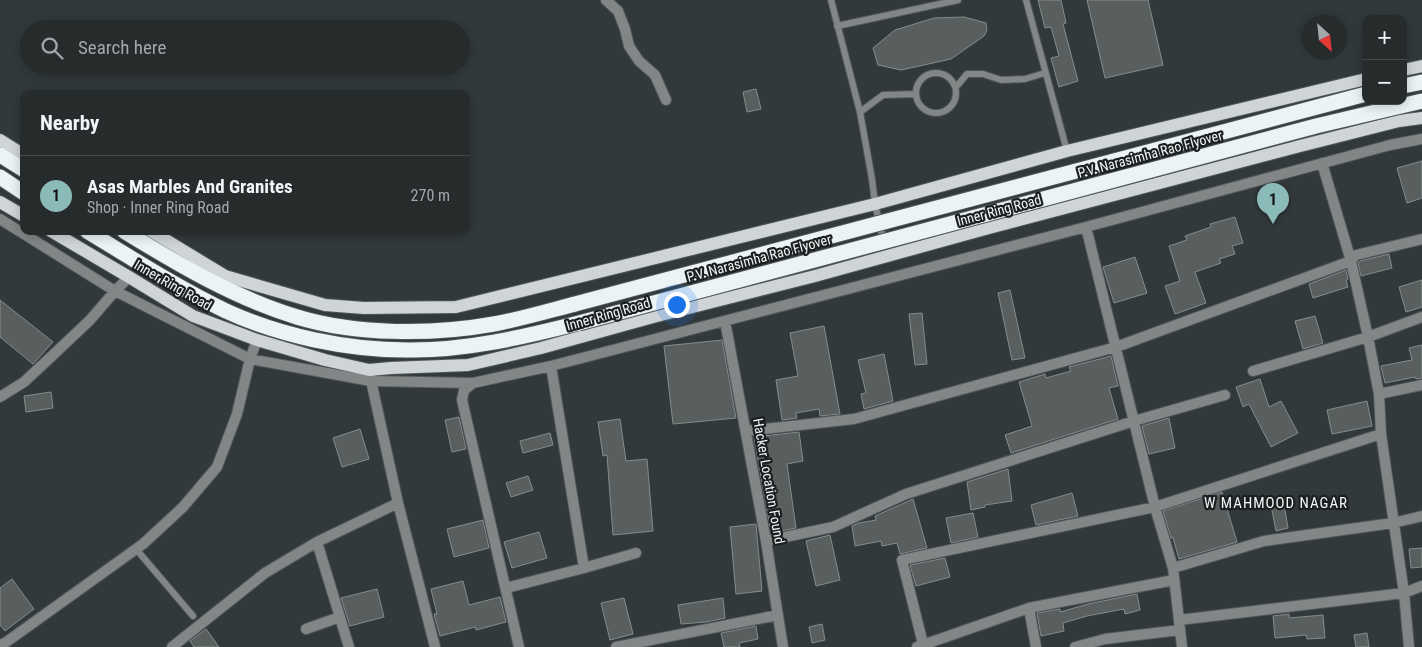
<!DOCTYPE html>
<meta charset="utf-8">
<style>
:root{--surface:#262b2c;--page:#323738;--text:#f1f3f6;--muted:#a4a7a9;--line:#424748;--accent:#8bbbb9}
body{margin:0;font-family:"Roboto Condensed",sans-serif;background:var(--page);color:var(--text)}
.controls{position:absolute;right:15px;top:15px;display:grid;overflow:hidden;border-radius:10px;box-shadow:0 2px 12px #0003}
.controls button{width:45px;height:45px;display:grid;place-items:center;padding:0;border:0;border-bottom:1px solid var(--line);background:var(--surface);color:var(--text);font:25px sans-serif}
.compass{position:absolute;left:1302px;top:15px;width:45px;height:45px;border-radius:50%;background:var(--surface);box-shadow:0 2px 12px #0003;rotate:153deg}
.you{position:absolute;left:676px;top:304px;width:18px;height:18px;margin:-12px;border:4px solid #fff;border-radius:50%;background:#1a73e8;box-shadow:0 0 0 8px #1a73e833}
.badge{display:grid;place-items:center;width:32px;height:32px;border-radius:50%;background:var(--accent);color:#111;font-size:16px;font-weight:700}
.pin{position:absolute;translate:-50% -41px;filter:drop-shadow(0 1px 2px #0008)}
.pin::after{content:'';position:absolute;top:26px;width:18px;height:15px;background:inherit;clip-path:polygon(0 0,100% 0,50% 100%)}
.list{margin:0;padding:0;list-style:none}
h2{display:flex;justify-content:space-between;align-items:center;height:65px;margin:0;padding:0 20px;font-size:21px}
h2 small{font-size:16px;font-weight:400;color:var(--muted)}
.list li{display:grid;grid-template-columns:32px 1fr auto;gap:15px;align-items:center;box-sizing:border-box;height:80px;padding:0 20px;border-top:1px solid var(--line)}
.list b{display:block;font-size:19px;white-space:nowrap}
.list p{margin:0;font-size:16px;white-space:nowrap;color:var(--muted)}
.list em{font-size:16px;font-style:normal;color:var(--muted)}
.icon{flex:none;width:28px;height:28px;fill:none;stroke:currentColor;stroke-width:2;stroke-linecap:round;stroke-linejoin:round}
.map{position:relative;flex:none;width:1422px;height:647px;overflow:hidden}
.search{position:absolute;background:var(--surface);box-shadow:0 2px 12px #0003;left:20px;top:20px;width:450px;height:55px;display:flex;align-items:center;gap:12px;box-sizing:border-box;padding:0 18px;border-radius:28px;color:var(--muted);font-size:19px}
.panel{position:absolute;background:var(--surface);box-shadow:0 2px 12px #0003;left:20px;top:90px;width:450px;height:145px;border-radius:10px}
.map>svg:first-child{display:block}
</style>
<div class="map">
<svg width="1422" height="647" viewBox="0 0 1422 647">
<rect width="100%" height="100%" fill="#32393a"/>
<!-- building -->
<path fill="#585f5e" stroke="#858d8c" d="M1038 0H1061L1066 23 1063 24 1078 81 1059 87 1051 58 1059 56 1051 27 1045 28Z
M1087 0H1148L1163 65 1105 78Z
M964 17 986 23 987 30 984 36 951 59 901 70 878 65 873 48 895 30 934 18Z
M756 89 761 109 747 112 743 92Z
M1422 161V198L1407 203 1397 168Z
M1235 217 1243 243 1232 246 1235 254 1219 259 1221 263 1195 272 1206 303 1175 314 1165 286 1180 281 1169 246 1187 240 1185 236 1211 227 1210 224Z
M1389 254 1392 268 1361 276 1358 263 1360 261Z
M1135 257 1147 293 1114 303 1103 267Z
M1346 270 1348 279 1346 280 1348 287 1313 298 1309 284Z
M1422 280V307L1406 312 1399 287Z
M1010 290 1025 358 1012 360 998 293Z
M0 300 53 342 33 364 0 337Z
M922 313 927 364 915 365 909 314Z
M1315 316 1323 343 1303 349 1295 321Z
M824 326 840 414 820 416 819 409 796 413 797 418 782 420 776 380 798 376 790 333Z
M722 340 736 418 673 424 664 346Z
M1422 345V378L1416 379 1415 377 1385 383 1381 366 1412 360 1409 348Z
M884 354 893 401 864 409 861 394 866 393 858 360Z
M1111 356 1118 386 1109 388 1118 419 1011 453 1005 435 1032 426 1019 382 1045 374 1046 378 1071 371 1069 367Z
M1260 379 1269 407 1281 401 1298 433 1271 447 1249 404 1243 407 1236 387Z
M51 392 53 408 26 412 24 396Z
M1367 401 1372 426 1332 434 1327 410Z
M459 417 466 449 452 452 445 420Z
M1169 418 1175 448 1149 454 1142 426Z
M620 419 626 461 647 459 653 531 613 535 607 455 603 456 598 422Z
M360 429 369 459 342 467 333 438Z
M799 432 803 461 787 464 796 528 771 533 754 437Z
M550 433 553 445 523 453 520 441Z
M1008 469 1012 501 985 505V507L971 510 967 482Z
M528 476 533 490 511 497 506 483Z
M1222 492 1237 542 1179 559 1173 538H1171L1163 511Z
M1072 493 1078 516 1036 525 1031 505Z
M1283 498 1288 528 1276 531 1270 500Z
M913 499 927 548 900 554 897 543 882 546 881 541 855 546 852 526 859 523 876 520 875 516Z
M973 513 978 537 951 543 946 518Z
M483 520 489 548 454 557 447 529Z
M756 524 762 591 736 594 730 527Z
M539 532 547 558 512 568 504 542Z
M830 535 840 580 816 586 806 541Z
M1422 548V567L1411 568 1409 549Z
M945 558 950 577 916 586 910 565Z
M12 579 34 609 5 631 0 625V588Z
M463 581 469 605 500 597 506 622 476 630 475 627 440 636 434 614H437L431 589Z
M377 589 384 617 350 626 341 598Z
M1137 594 1140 610 1125 614 1124 609 1087 616 1063 623 1064 631 1041 636 1037 613 1060 609V612L1088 604Z
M624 598 633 634 610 640 601 603Z
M723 598 725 618 706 622 681 624 678 605Z
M1289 614V618L1323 615 1325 638 1307 639 1306 635 1275 638 1273 616Z
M822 624 825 640 812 643 809 627Z
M756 626 758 639 739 643 740 647H724L721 633Z
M206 629 219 647H194L190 641Z
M1367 633 1369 647H1356L1354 635Z"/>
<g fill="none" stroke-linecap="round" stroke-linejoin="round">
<defs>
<path id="lane" d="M831 0 860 112 872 179 875 204 884 243
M1026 0 1067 151
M837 26 958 0
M916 93a20 20 0 1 1 40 0a20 20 0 1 1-40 0Z
M956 87 967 74H983L1001 80 1025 79 1045 73
M860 112 883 95 916 94
M136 549 193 616"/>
<path id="street" d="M606 0 618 11 625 29 629 46 639 61 655 75 666 100
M1322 163 1351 261 1368 337 1379 394 1381 434 1404 593 1409 647
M0 219 115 291 250 359 371 381 473 383 551 366 1086 227 1390 145 1422 139
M1086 227 1155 507 1173 568 1182 647
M725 321 766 541 783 647
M551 366 584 568
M1253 371 1368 337 1422 317
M370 376 398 503 435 647
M473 383 464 390 462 400 519 647
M1379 394 1422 385
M0 397 24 382 53 355 90 320 115 291 129 277
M746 431 854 419 1116 347 1351 261 1356 255 1422 239
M766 541 833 527 906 494 1134 421 1225 395
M317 542 349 647
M1173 568 1264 541 1393 523 1422 516
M506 588 584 568 636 553
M1029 608 1036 647
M1179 620 1404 593 1422 586
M306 629 340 617
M923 644 902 560 1155 507 1381 434
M0 645 5 643 143 544 183 507 217 467 237 414 250 359 257 340
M172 647 265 573 317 542 398 503
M616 647 778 615
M917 647 1029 608 1174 580
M1075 647 1105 639 1180 630"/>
<path id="primary" d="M1403 70 1422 66
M0 140 24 155
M0 202 24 216
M51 231 129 277 193 316 257 340 325 360 369 370 391 368 468 365 541 348 653 317 815 276 985 229 1300 146 1399 121 1422 118
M151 231 225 276 325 305 364 308 456 307 875 204 1067 151 1366 79"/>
<path id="highway" d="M1403 86 1422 82
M0 155 24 170
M0 177 24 193
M87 231C133 259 178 288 226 311 280 336 347 350 407 350 464 351 524 337 579 323
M124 231C179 265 235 298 297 317 356 335 433 335 494 324 521 319 548 311 575 304"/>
</defs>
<!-- lane casing -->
<use href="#lane" stroke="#515758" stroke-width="8"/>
<!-- street casing -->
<use href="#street" stroke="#515758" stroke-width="12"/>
<!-- primary casing -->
<use href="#primary" stroke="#515758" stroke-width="14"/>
<!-- highway casing -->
<use href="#highway" stroke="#515758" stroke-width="17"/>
<!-- lane -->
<use href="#lane" stroke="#838687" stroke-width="6"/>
<!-- street -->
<use href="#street" stroke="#838687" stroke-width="10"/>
<!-- primary -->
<use href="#primary" stroke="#ced4d7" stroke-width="12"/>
<!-- highway -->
<use href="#highway" stroke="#ebf3f6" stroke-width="15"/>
<defs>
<path id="highway-bridge" d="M575 304 1366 94
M579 323 1316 126 1422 101"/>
</defs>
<!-- highway-bridge casing -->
<use href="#highway-bridge" stroke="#515758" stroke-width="17" stroke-linecap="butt"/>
<!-- highway-bridge -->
<use href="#highway-bridge" stroke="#ebf3f6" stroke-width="15"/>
</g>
<g text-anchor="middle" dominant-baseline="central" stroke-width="4.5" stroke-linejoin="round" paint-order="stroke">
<!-- street labels -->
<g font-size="14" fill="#f1f5f6" stroke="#1c1f20">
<text transform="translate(1150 154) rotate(-15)">P.V. Narasimha Rao Flyover</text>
<text transform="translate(999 210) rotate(-15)">Inner Ring Road</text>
<text transform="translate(759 258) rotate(-15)">P.V. Narasimha Rao Flyover</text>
<text transform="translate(173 285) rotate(30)">Inner Ring Road</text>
<text transform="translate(608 314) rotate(-16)">Inner Ring Road</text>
<text transform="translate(769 481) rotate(80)">Hacker Location Found</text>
</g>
<!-- neighbourhood labels -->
<g font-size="15" letter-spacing="1" fill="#f1f5f6" stroke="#1c1f20">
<text x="1276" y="503">W MAHMOOD NAGAR</text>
</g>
</g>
</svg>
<div class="controls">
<button>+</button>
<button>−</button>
</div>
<svg class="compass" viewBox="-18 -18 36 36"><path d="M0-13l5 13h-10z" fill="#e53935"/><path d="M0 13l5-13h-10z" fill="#a4a7a9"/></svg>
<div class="you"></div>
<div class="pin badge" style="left:1273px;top:224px">1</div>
<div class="search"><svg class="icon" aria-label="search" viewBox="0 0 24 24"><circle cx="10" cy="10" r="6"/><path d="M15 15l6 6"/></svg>Search here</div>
<section class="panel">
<h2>Nearby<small></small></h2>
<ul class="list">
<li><span class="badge">1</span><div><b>Asas Marbles And Granites</b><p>Shop · Inner Ring Road</p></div><em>270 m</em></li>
</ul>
</section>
</div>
